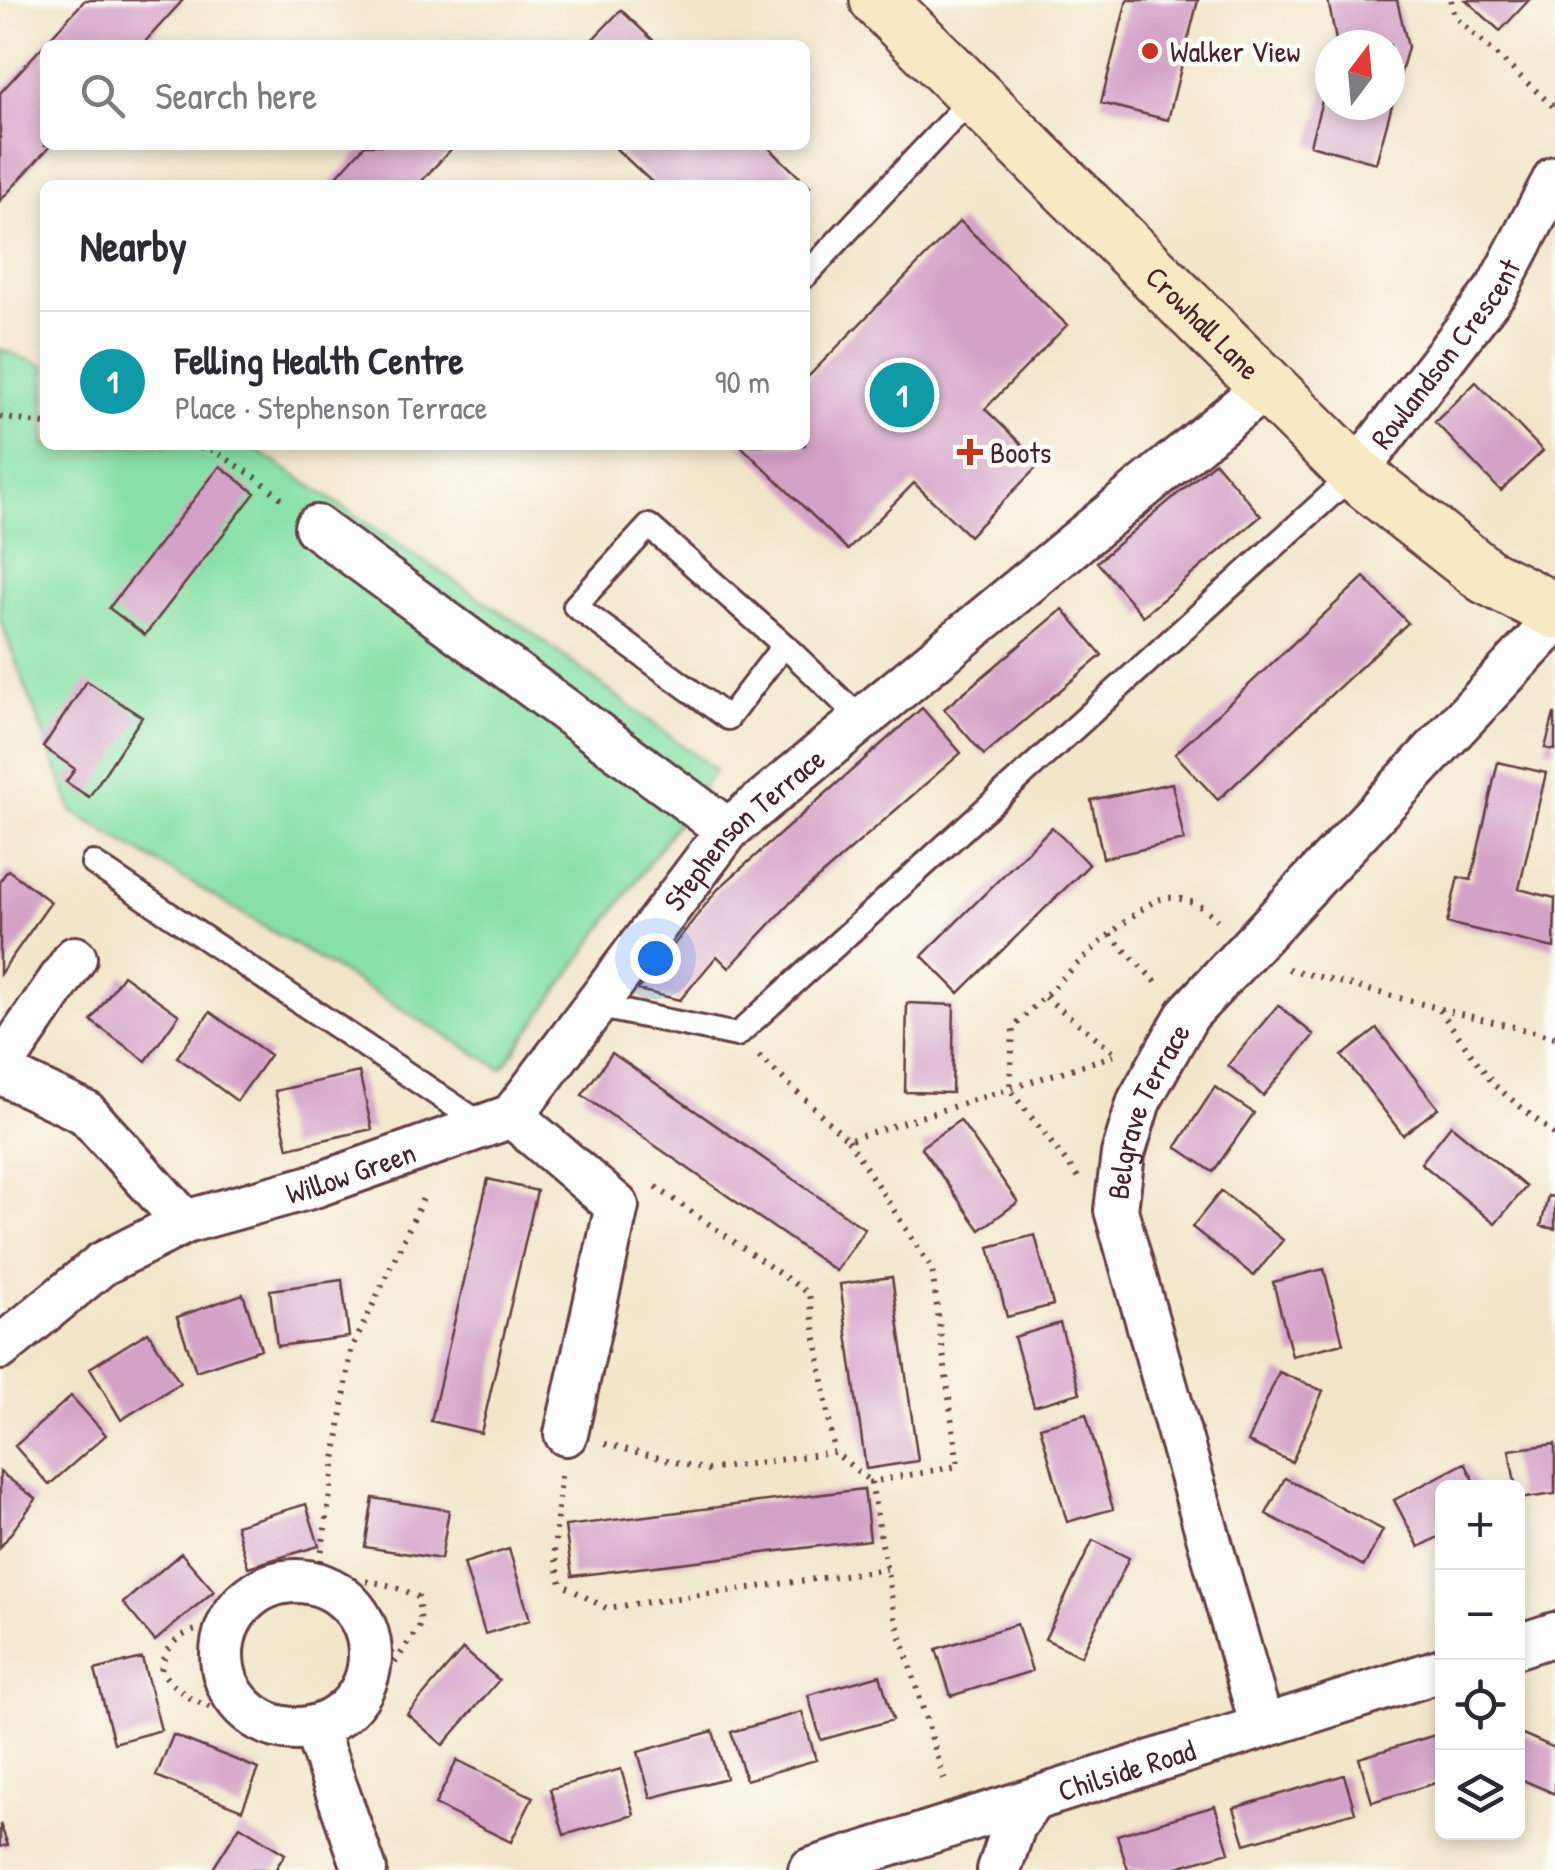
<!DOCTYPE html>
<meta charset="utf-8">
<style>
:root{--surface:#fff;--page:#f2f2f3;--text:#2b2b33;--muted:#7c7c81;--line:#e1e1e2;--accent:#db2777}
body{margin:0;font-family:"Patrick Hand",sans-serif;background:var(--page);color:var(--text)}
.controls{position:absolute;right:30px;bottom:30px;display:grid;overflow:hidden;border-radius:15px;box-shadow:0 5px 15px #0003}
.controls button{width:90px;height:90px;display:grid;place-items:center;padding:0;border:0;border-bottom:2px solid var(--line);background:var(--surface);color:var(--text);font:50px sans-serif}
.compass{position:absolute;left:1315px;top:30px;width:90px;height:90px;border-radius:50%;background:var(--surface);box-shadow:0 5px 15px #0003;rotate:16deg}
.you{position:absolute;left:655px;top:958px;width:35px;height:35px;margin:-25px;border:8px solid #fff;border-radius:50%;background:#1a73e8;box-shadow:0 0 0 15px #1a73e833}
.badge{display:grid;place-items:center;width:65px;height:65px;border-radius:50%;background:var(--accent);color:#fff;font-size:32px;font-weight:700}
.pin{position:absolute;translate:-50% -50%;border:5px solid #fff;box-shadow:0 2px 10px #0006}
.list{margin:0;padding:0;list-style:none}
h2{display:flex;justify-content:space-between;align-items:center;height:130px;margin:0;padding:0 40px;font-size:42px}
h2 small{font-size:32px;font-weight:400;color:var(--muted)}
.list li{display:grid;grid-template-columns:65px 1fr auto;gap:30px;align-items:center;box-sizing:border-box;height:140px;padding:0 40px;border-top:2px solid var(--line)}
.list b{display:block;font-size:38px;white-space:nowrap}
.list p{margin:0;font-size:32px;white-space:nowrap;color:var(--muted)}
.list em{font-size:32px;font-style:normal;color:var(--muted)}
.icon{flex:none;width:55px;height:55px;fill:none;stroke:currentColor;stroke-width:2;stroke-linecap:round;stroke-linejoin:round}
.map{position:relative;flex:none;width:1555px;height:1870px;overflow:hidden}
.search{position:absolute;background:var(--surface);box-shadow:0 5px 15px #0003;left:40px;top:40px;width:770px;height:110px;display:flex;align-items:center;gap:25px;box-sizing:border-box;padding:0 35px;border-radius:15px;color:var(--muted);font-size:38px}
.panel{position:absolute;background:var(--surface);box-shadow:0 5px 15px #0003;left:40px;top:180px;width:770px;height:270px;border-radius:15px}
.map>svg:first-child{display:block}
</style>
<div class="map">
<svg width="1555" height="1870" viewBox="0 0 1555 1870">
<rect width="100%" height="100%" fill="#fdfcf7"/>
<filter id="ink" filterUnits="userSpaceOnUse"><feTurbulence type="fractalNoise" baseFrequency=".01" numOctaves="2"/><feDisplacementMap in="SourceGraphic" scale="20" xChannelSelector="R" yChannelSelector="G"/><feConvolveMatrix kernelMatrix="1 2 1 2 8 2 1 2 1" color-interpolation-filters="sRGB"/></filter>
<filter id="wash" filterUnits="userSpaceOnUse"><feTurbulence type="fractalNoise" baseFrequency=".0048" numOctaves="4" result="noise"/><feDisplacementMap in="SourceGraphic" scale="40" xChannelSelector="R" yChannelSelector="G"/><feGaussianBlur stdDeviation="2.25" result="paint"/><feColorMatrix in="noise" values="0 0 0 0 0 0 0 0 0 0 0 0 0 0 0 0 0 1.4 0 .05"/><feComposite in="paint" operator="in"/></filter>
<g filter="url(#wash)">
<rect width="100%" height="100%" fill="#f2e5ca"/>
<!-- green -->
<path fill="#87e1a7" stroke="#688069" stroke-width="2.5" d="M0 349 45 366V445H249L531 632 715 770 502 1069 73 812 0 619Z"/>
<g id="blocks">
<!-- building -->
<path fill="#d4a2c7" d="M85 0H183L142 45H45V145H51L0 201V93Z
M1127 0H1198L1168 120 1101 103Z
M1328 0H1397L1408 47 1376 163 1310 145 1329 75 1330 105H1390V45H1337Z
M1466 0H1529L1500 31Z
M621 10 658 45H587Z
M365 145H455L418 185H329Z
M612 145H766L810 187 805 192V185H655Z
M960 221 1067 325 985 409 1041 463 969 536 914 483 848 550 740 445H805V380Z
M1476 382 1543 451 1501 491 1435 422Z
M1215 462 1261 516 1143 616 1097 562Z
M220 466 255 493 145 635 109 608Z
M1364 577 1408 623 1218 800 1175 754Z
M1063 609 1102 655 984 755 944 709Z
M87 681 142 717 89 797 66 782 75 769 43 747Z
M922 708 961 753 793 900 729 968 717 956 680 1000 638 990 718 889Z
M1554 714H1555V750L1545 748Z
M1498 762 1546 773 1519 889 1555 898 1554 948 1447 923 1458 877 1471 880Z
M1172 783 1184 840 1103 858 1091 800Z
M1052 827 1089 865 959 993 922 956Z
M8 870 51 902 0 974V881Z
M123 975 179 1015 146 1061 91 1021Z
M907 1003 954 1005 952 1093 905 1092Z
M1278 1005 1314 1035 1263 1096 1228 1065Z
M210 1012 270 1055 237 1101 177 1057Z
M1377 1029 1438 1108 1403 1135 1342 1056Z
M612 1053 865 1229 836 1271 582 1095Z
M359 1072 372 1129 288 1148 275 1091Z
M1215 1087 1254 1113 1213 1172 1176 1147Z
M960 1120 1018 1202 980 1230 921 1147Z
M1451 1125 1526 1187 1495 1224 1421 1163Z
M488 1179 537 1191 481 1433 431 1421Z
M1221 1191 1283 1240 1254 1276 1192 1227Z
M1548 1196 1555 1197V1229L1541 1226Z
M1035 1235 1053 1305 1007 1317 989 1247Z
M1324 1269 1343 1343 1292 1356 1273 1282Z
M892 1277 918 1461 866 1469 840 1284Z
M342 1280 349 1337 277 1346 270 1290Z
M243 1294 261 1349 196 1371 177 1317Z
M1060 1323 1080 1393 1034 1406 1014 1337Z
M148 1332 180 1383 121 1420 90 1368Z
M1279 1372 1323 1391 1292 1462 1248 1442Z
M71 1396 106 1435 49 1485 15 1446Z
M1086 1414 1113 1509 1067 1522 1040 1427Z
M1555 1444V1494L1518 1499 1509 1450Z
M1465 1463 1478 1488H1442V1535L1419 1547 1394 1500Z
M0 1472 36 1499 0 1548Z
M1285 1478 1383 1530 1364 1566 1266 1514Z
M864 1489 870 1540 572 1576 565 1526Z
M373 1498 449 1510 441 1559 365 1547Z
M306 1504 319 1546 248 1567 236 1525Z
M1093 1540 1129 1558 1081 1656 1045 1639Z
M509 1549 530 1620 485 1634 464 1563Z
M181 1553 214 1591 155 1641 123 1603Z
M1017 1624 1032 1671 951 1696 936 1649Z
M463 1649 499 1680 443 1745 407 1714Z
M142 1658 161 1730 114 1743 95 1670Z
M880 1675 893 1720 821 1740 808 1695Z
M802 1712 816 1760 746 1780 731 1732Z
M713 1731 726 1778 651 1798 638 1752Z
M1518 1732 1555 1748V1794L1518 1778Z
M1442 1733V1781L1372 1802 1359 1758Z
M173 1735 259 1769 242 1810 156 1776Z
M457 1760 533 1797 511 1842 435 1805Z
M621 1769 634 1815 564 1835 550 1789Z
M1344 1775 1355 1812 1245 1844 1234 1808Z
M1215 1806 1229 1852 1167 1870H1128L1117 1835Z
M0 1824 8 1845 0 1847Z
M240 1826 285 1854 275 1870H212Z"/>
</g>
</g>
<g filter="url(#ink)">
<use href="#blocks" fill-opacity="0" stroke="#633d43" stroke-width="2.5"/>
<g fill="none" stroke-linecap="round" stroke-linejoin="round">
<defs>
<path id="lane" d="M805 276 975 95
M784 645 649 526 575 606 728 718 784 645 862 720
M93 863 471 1117H489
M595 1006 737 1035 1355 473"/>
<g id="street">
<path id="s1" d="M1355 473 1497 289 1555 178"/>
<path d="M316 527 728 830"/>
<path d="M0 1068 75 958"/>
<path d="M0 1072 86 1113 185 1222"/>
<path id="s2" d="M0 1348 102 1264 185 1222 311 1187 512 1116"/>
<path id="s3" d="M566 1434 617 1206 512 1116 728 830 1265 387"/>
<circle cx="296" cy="1655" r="74"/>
<path d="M1518 1646 1555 1634"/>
<path id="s4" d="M1262 1727 1116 1210 1123 1154 1139 1101 1188 1014 1555 621"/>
<path d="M315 1728 365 1870"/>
<path id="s5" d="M810 1870 1442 1670"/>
<path d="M999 1870 1014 1826 1032 1800"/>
</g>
<g id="secondary">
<path id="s6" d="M878 0 1355 473 1486 576 1555 611"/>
</g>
</defs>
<!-- lane casing -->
<use href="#lane" stroke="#633d43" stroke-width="28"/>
<!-- street casing -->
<use href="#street" stroke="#633d43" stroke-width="48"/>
<!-- secondary casing -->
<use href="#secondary" stroke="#633d43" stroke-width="60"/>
<!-- path -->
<path stroke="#633d43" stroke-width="6" stroke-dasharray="2.5 8" stroke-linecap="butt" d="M1451 0 1455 17 1555 108
M0 417 45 424
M179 445 213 450 257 478 286 502
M1110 935 1158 984
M1288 969 1438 1008 1494 1085 1555 1135
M1045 997 1118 1055
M1440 1009 1555 1037
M759 1056 848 1140 1115 1055
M848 1140 932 1269 958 1466 871 1482 895 1617 946 1785
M1078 1177 1010 1090 1013 1028C1038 1002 1131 907 1161 899 1181 894 1204 906 1217 920
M656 1187 809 1294 834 1452
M605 1444 707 1470 834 1452 871 1482
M561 1476 554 1552 561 1584 606 1608 887 1569
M226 1626C193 1628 168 1633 161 1671 190 1708 213 1707 256 1719
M357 1699 392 1667 421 1624 418 1597C384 1579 355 1579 317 1583L351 1351 426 1192"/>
<!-- lane -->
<use href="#lane" stroke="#fff" stroke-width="22"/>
<!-- street -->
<use href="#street" stroke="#fff" stroke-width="42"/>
<!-- secondary -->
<use href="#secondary" stroke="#f7e9c3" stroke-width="55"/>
</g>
</g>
<!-- markers -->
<g fill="#c8321e" stroke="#fdfcf7" stroke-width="4">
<circle cx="1150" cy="51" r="10"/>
<path d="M965 437h10v10h10v10h-10v10h-10v-10h-10v-10h10z"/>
</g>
<g text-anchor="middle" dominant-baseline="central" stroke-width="9" stroke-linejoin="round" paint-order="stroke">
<!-- poi labels -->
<g font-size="30" fill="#4a1f2b" stroke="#fdfcf7" text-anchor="start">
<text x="1170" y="51">Walker View</text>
<text x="990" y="452">Boots</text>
</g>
<!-- street labels -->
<g font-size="30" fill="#4a1f2b" stroke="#fdfcf7">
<text stroke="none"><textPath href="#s6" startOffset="458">Crowhall Lane</textPath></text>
<text stroke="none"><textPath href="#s1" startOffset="150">Rowlandson Crescent</textPath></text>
<text stroke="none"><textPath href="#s3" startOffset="742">Stephenson Terrace</textPath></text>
<text stroke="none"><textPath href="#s4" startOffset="642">Belgrave Terrace</textPath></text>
<text stroke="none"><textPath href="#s2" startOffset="398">Willow Green</textPath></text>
<text stroke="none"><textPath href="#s5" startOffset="332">Chilside Road</textPath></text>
</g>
</g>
</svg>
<div class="controls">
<button>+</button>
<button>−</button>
<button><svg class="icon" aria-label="locate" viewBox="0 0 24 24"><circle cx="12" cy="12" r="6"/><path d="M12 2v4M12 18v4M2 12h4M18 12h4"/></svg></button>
<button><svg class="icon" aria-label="layers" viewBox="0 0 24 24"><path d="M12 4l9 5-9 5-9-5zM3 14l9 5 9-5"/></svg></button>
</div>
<svg class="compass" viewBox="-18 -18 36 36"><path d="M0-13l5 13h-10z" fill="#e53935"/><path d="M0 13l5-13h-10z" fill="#7c7c81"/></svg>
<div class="you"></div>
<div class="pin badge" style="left:902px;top:395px;background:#0f9aa8">1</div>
<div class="search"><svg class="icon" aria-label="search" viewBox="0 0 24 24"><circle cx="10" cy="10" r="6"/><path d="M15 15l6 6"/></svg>Search here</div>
<section class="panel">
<h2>Nearby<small></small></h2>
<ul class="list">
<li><span class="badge" style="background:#0f9aa8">1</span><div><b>Felling Health Centre</b><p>Place · Stephenson Terrace</p></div><em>90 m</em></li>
</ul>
</section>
</div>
